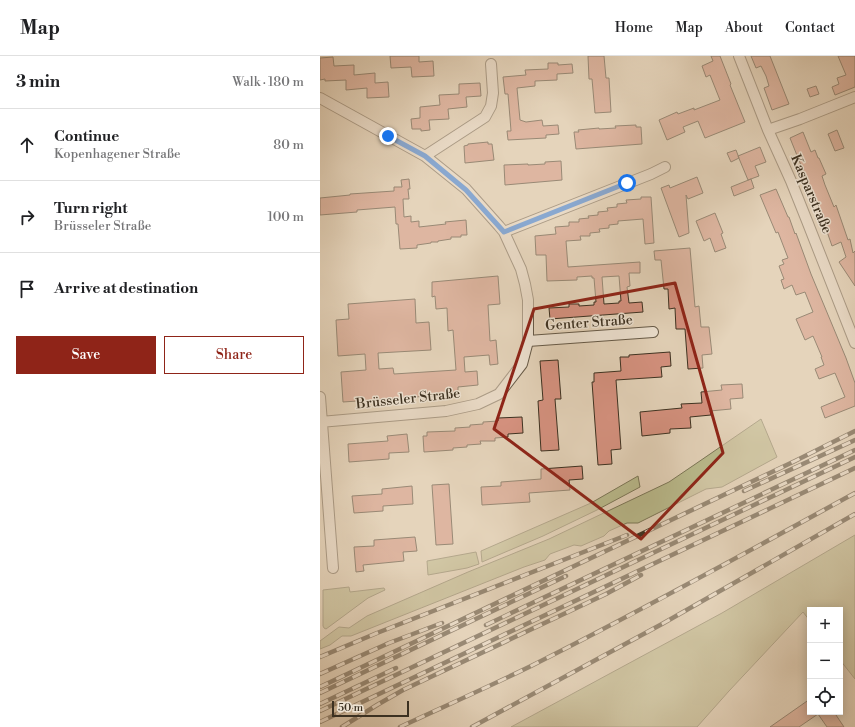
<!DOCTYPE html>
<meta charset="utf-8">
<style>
:root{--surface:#fff;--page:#f6f6f6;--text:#202124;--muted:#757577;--line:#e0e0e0;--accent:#8f2418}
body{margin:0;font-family:"Libre Bodoni",serif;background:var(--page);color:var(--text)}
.controls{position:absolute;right:12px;bottom:12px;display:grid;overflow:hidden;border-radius:0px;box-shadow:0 2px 10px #0003}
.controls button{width:36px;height:36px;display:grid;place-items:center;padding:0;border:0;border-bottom:1px solid var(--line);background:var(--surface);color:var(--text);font:20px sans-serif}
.scale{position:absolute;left:12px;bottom:10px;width:77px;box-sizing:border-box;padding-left:4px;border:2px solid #3c3121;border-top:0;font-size:11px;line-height:14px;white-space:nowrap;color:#3c3121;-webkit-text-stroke:3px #eee3d3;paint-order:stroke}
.stop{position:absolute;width:12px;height:12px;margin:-9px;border:3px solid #1a73e8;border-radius:50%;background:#fff}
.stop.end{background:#1a73e8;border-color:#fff;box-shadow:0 1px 4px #0008}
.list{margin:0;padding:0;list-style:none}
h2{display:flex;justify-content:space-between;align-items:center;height:52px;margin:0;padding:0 16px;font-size:17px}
h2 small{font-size:13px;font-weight:400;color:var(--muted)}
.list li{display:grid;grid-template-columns:26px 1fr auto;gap:12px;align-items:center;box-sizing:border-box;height:72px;padding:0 16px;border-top:1px solid var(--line)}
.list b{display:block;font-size:15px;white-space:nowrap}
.list p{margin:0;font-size:13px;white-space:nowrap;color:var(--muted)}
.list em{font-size:13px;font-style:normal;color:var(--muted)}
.actions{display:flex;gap:8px;padding:12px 16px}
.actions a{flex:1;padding:9px 0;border:1px solid var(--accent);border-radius:0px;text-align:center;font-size:14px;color:var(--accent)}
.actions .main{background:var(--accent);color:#fff}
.icon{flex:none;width:22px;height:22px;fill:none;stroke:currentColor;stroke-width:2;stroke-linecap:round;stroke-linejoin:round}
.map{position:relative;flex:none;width:535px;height:671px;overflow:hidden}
header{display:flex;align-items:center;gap:24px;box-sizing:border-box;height:56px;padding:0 20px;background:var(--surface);border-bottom:1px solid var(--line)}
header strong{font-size:19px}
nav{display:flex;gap:22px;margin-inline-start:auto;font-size:14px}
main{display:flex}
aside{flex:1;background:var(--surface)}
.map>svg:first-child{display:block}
</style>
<header>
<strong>Map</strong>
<nav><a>Home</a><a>Map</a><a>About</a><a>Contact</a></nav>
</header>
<main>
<aside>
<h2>3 min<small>Walk · 180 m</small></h2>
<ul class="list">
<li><svg class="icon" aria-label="ahead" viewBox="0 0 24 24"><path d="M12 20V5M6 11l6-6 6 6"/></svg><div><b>Continue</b><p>Kopenhagener Straße</p></div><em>80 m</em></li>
<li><svg class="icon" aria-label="right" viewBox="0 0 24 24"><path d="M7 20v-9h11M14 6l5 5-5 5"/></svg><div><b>Turn right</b><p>Brüsseler Straße</p></div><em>100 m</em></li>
<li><svg class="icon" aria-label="arrive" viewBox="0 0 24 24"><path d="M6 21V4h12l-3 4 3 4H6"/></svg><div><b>Arrive at destination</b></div></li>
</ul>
<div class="actions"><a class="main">Save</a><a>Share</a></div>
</aside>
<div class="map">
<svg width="535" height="671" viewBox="0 0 535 671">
<rect width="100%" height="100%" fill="#e5d4bb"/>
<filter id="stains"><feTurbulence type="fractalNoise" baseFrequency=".005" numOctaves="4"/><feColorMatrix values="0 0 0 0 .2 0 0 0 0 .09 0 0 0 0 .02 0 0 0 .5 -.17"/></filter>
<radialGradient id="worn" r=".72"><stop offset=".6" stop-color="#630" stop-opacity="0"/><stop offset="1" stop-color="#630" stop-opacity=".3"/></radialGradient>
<!-- green -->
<path fill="#babb8d" stroke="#7b7657" d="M441 363 457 401 402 431 386 433 318 467H307L289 475 284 480 261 490 254 489 230 498 225 504 204 511 31 580H22L10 589 0 593V585L19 571 29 572 47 560 148 516 229 483 349 426 374 409Z
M318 420 320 431 277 454 223 480 162 506 161 495 271 447Z
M535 479V623L520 604V554H490V565L483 556 409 635 377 671H191L402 557Z
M156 496 159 508 147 512 108 519 107 505Z
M29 531 30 536 64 532 65 534 48 542 6 573 4 572 3 570V534Z"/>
<!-- building -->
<path fill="#d69280" stroke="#3c3121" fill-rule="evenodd" d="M70 0H99V6L113 5 114 20 92 21 91 11 71 12Z
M268 0H284L286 22H289L291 56 275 57 272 23H269Z
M391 0H400L411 28 410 29 425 66 385 82 378 65 363 71 365 76 347 84 339 64 357 56 358 58 374 52V54L400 44 390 19 386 21 382 10 393 5Z
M431 0H450L469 48 452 54 444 32 449 30 446 20 441 10 436 12Z
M518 0H535V31L515 39 512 31 519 28 517 22 526 19Z
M13 1 14 10 34 9V19L55 17V27L68 26 69 41 47 42V32L26 34V24L5 25V23L0 24V2Z
M228 7H238V9L252 8 253 17 237 18V24L215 25V30L197 32 200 64 206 66 222 64 223 70 238 69 239 78 226 79V82L188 84 187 75H191L190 62 188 38H185L183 21 206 19 205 14 228 13Z
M160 27 161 40 146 41 147 51 128 53 129 63 109 64 110 74 101 75V73H92L91 63 100 62V51L120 49 119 39 139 38V28Z
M496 30 499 38 490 41 487 33Z
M316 69V71H321L322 88 256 93 254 76H259L258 74 279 72V73L296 72 295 70Z
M517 74 524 92 515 95 508 78Z
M483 76 491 96 495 94 498 102H499L506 118 502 120 505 129 514 151 516 149 528 184 530 183 533 197 535 195V230L519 206 526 201 521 186 512 190 503 164 498 166 496 162 501 159 470 82Z
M168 86V88H172L174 104 145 107 144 90 148 89V88Z
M440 91 446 106 435 110 439 120 428 124 418 100Z
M416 94 419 102 411 106 407 97Z
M241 105 242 124 185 129 184 109 208 108V109L225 108V106Z
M377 121 383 137 368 143 366 139 369 177 359 181 341 132 349 129 350 132Z
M89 123 90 133H88L89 143H83L84 161 91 160V166L99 165V171L126 168 125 166 146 164 147 179H141V181H131V183L118 185V186H111V187L97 189V192L80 193 78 168H76L75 151 37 154V156L0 159V142L30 139V138L74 135V131H82L81 124Z
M431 123 434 132 414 140 411 131Z
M456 133 468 161H469L475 178 476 177 491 218 526 302 535 327V350L505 362 501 351 525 341 515 317 499 323 495 313 504 309 501 301H502L493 280 485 284 476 263 493 256 485 236 476 239 472 229 464 233 461 224 464 223 459 210 464 208 462 204 468 202 458 176 456 177 440 139Z
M321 141H331L334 187 325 188 323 163 298 165V168L289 169V172L279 173 280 176 270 177V180H260L261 184 246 185 248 211 320 206V217H309L310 230 307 231 309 247 322 246 323 256 230 263 229 252 249 251V248H259V250L274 249V246H276L274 222H272V220L257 221V224L227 225 226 199H216L215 180 236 178 235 171 249 170V166H259V163L269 162 268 160 278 159V156L288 155 287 152 297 151V148L307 147 306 144 321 143ZM299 220 301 245H299V247L284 248 282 221Z
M395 157 403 177 401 178 406 192 395 196 390 182 384 185 376 165Z
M370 192 375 251 379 250 381 271H389L392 298 382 299 383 312 368 313 365 273H356L355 252 349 253 348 233H344L341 204H335L334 195Z
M178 220 180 248 168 249 170 285 176 284 178 308 170 309 169 299 144 301 145 316 157 315 158 329 138 331V338L23 346 21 316 46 314 45 298 18 300 16 264 29 263 28 248 95 243 96 267 109 266 111 294 58 297 59 313 73 312 74 318 136 314 133 274 128 275 127 252 116 253 115 240 112 241V226Z
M350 296 351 310 341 311 342 321 296 324 301 393 291 394 292 408 278 409 272 326H274V317L301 315 300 301H309V299Z
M238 304 241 343H235L239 394 221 395 218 345 223 344 220 305Z
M422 328 423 342 410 343 411 353 390 355 391 359 370 361 371 372 350 373V377L322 380 320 356 362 352 361 348 382 347 381 336 402 334 401 329Z
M202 361 203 377 188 378V381L175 382V385H160L161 388 147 389V391L133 392V394L104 396 103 380H107V376L135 375V372L150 371V369L163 368V366L178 365V362Z
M87 378 89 396 69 397V403L29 406 28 388 68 385 67 380Z
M262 410 263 423 249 424 250 434 209 437 210 446 162 449 161 431 181 430V426L221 423V413Z
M129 428 133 488 116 489 112 429Z
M92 430 93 448 63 450V455L34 457 32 440 62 438V433Z
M95 481 97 495 83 496 84 505 43 509 44 515 36 516 34 491 54 490V484Z
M490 643V656H514L524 671H507L498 658 479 671H450Z"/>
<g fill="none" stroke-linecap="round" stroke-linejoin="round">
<defs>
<path id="street" d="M419 0 448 74 471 125 487 165 535 287
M0 42 105 100 146 133 179 170 184 176 201 213 205 228 208 244V285L202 308 179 338 158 348 126 355 0 366
M448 74 480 63 535 41
M105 100 165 61 171 50 173 37 171 8
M184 176 331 118 345 111
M208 285 333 276
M0 341 13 512"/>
</defs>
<!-- street casing -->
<use href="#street" stroke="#665a48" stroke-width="12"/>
<!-- street -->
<use href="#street" stroke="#eee3d3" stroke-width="10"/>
<defs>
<path id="rail" d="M424 435 535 384
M166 569 535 394
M0 601 57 577 307 479
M0 618 69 587 122 567
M0 631 475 405 535 375
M0 637 246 520
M0 648 76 612
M0 655 535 401
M0 666 535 412
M22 671 57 649 83 634 286 538 321 519
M80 671C123 651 166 632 209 611 319 556 427 496 535 437
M152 671 342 568 535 458"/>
</defs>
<!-- rail casing -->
<use href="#rail" stroke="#3c3121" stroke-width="4.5"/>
<!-- rail -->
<use href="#rail" stroke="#eee3d3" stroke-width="3" stroke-dasharray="9" stroke-linecap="butt"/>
</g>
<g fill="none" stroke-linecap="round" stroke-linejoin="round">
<!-- route -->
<path stroke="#1a73e8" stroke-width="5" d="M68 80 105 100 146 134 184 176 307 127"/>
</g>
<!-- marked area -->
<path d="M0 0H535V671H0ZM355 227 403 397 321 483 174 373 214 253Z" fill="#e5d4bb" fill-opacity=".55" fill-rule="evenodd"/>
<path fill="none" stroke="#8f2418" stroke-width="3" stroke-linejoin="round" d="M355 227 403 397 321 483 174 373 214 253Z"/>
<g text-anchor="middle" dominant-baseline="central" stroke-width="3" stroke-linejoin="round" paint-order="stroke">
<!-- street labels -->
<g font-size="14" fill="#3c3121" stroke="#eee3d3">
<text transform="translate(491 138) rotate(67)">Kasparstraße</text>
<text transform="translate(269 267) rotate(-4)">Genter Straße</text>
<text transform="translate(88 343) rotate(-6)">Brüsseler Straße</text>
</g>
</g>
<rect width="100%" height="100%" filter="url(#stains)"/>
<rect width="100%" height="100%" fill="url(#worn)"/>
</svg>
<div class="controls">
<button>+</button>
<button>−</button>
<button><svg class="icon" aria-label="locate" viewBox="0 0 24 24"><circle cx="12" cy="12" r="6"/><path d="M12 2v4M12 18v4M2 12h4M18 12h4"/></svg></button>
</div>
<div class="scale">50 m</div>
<div class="stop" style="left:307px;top:127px"></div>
<div class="stop end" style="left:68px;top:80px"></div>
</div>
</main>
